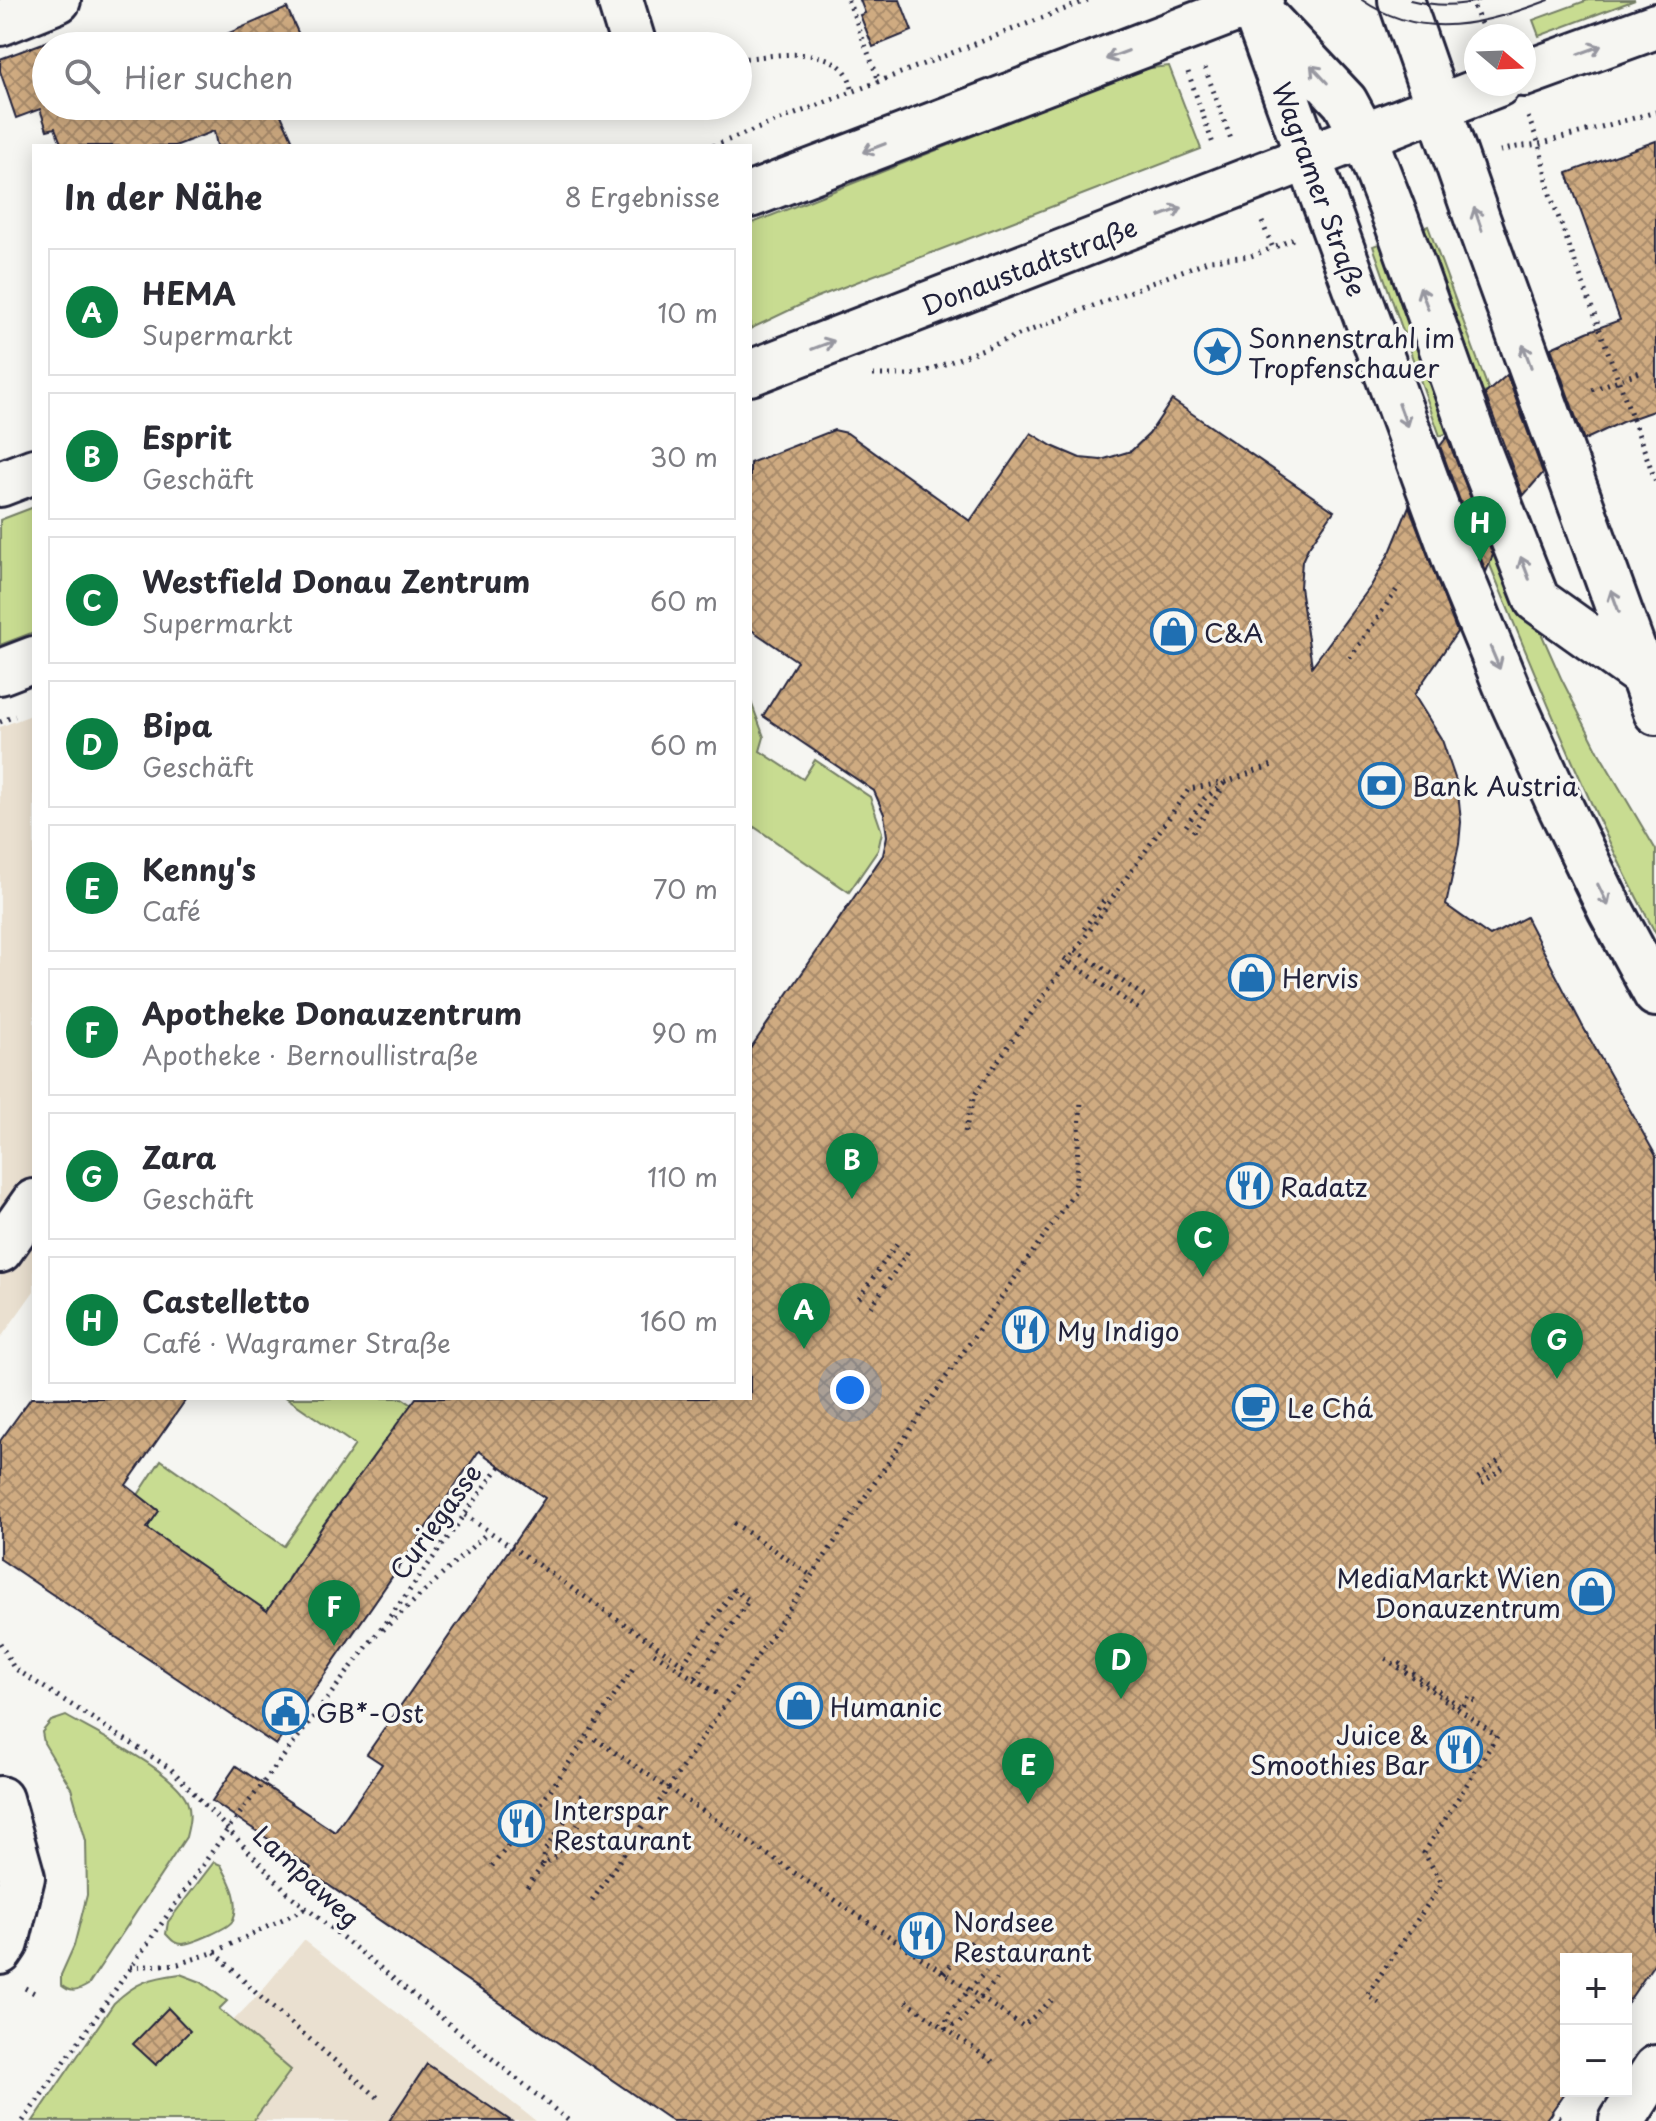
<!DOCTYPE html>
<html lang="de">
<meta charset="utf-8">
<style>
:root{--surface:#fff;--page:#f7f7f7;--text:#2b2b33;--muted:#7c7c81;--line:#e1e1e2;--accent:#0b8043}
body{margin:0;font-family:"Playpen Sans",sans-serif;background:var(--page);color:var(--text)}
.controls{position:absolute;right:24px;bottom:24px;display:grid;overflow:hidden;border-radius:0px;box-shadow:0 4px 20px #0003}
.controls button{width:72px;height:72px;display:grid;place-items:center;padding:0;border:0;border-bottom:2px solid var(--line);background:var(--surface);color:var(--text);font:40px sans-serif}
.compass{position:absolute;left:1464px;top:24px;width:72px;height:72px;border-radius:50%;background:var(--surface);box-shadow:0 4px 20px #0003;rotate:109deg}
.you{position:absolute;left:850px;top:1390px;width:28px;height:28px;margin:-20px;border:6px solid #fff;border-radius:50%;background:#1a73e8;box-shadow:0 0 0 12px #1a73e833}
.badge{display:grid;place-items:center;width:52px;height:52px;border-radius:50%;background:var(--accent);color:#fff;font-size:26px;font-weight:700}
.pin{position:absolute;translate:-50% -66px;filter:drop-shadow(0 2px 4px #0008)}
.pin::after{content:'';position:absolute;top:42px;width:28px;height:24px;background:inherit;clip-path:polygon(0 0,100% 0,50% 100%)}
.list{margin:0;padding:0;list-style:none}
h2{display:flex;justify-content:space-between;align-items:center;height:104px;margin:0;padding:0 32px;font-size:34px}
h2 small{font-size:26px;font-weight:400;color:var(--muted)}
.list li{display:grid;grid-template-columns:52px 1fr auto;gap:24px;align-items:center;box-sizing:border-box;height:128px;margin:0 16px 16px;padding:0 16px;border:2px solid var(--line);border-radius:0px}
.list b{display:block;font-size:30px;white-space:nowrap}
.list p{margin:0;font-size:26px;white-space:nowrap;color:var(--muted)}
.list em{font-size:26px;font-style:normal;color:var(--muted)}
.icon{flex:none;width:44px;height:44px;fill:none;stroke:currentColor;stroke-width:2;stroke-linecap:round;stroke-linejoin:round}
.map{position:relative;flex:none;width:1656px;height:2121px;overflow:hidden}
.search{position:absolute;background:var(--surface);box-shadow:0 4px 20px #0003;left:32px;top:32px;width:720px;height:88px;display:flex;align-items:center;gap:20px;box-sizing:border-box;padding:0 28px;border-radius:44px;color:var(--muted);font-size:30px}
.panel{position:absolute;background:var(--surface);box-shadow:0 4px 20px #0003;left:32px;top:144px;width:720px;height:1256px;border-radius:0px}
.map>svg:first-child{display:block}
</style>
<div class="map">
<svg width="1656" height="2121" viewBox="0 0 1656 2121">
<defs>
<pattern id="building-cross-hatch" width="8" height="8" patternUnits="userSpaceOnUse" patternTransform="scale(2)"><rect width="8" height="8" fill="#cfab81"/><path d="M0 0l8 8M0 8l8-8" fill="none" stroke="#a88b6b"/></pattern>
</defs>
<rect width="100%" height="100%" fill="#f6f6f2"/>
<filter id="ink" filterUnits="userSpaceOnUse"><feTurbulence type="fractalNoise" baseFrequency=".0125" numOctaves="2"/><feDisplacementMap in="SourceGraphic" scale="16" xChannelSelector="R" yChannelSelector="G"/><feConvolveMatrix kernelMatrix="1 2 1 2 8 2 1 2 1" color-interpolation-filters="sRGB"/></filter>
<g filter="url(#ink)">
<!-- built -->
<path fill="#eae0d0" d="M34 714V1291L0 1339V727Z
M304 1940 536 2121H136L258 1995Z"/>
<!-- green -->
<path fill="#c8dc91" stroke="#757f66" stroke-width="2" d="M1588 0H1635L1539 36 1533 20Z
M1169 66 1201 149 815 298 750 329V224L1142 69Z
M1428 226 1489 391 1472 398 1413 232Z
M1392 239 1459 429 1440 436 1373 246Z
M34 507V632L0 645V520Z
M1496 531 1561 678 1599 753 1656 850V934C1587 806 1534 671 1478 536Z
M750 699 764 737 760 751 803 779 815 760 870 797 882 832 878 850 849 892 750 824Z
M287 1398H402L427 1415 386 1439 321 1528 288 1578 285 1624 147 1528 159 1511 138 1495 161 1460 284 1546 355 1445Z
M66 1716C95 1733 175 1771 187 1801 192 1813 189 1825 186 1837L88 1985C78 1991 71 1994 61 1985V1975L74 1946 87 1895 86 1841 71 1788 44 1743 42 1732 51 1721Z
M214 1862 221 1865C230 1882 241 1901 233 1920 230 1928 191 1944 182 1944 174 1944 171 1939 166 1934L168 1922Z
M180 1974 201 1982 227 2001 219 2009 291 2070 253 2121H33L114 2003C136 1982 150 1978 180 1974Z"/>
<!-- building -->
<path fill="url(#building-cross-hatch)" stroke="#22223b" stroke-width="2" d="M860 0H900L912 31 873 47 860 15 865 13Z
M287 8 304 46H199Z
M51 40 54 46H46V106H277L295 146H217L214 131 175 146H62L55 128 47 130 40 109 16 118 0 71V59Z
M1656 141V410L1622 422 1584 440 1551 348 1587 332 1620 320 1567 173Z
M1507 375 1543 473 1523 496 1485 394Z
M1172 400 1334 511 1308 548 1302 561 1300 587 1312 666 1371 586 1391 550 1409 506 1457 632 1414 695 1442 740 1456 781 1459 801 1461 822 1459 844 1446 905 1490 936 1526 917 1582 1025 1656 1156V1961L1626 2005V1959H1566V2091L1545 2121H672L308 1871 311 1868 212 1801 236 1766 335 1832 382 1764 367 1754 545 1498 479 1451 276 1745 0 1559V1441L31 1398H187L126 1485 159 1511 147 1528 267 1611 322 1527 416 1398H750V1049L883 855 887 836 884 814 874 791 763 716 797 661 750 629V463L834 430 847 433 970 521 1031 433 1052 446 1080 458 1101 460 1131 451 1149 434Z
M1447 437 1493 555 1486 572 1440 446Z
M168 2008 190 2031 156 2065 133 2044Z
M427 2064 511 2121H389Z"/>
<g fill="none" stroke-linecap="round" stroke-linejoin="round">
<defs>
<path id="minor" d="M620 0 634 46
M0 23 58 0
M0 1250 34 1202
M1622 2121 1656 2068"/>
<path id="tertiary" d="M0 1799 22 1877 6 1943 0 1952"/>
<path id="primary" d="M1251 0 1461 576 1512 700 1561 808 1610 909 1656 994
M1401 0 1478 221 1656 712
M1265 17 1345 102 1364 137 1397 222 1478 450 1537 600 1641 674
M1524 74 1656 26
M750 195 1261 0
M750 373 1498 84
M0 484 34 471
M0 672 34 659"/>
</defs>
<!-- minor casing -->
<use href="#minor" stroke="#22223b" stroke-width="50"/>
<!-- tertiary casing -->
<use href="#tertiary" stroke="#22223b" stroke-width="50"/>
<!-- primary casing -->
<use href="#primary" stroke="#22223b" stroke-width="50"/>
<!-- path -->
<path stroke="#22223b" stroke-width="5" stroke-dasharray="2 6" stroke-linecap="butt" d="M848 0 879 81
M1471 0 1486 36
M738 59C768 57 819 45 843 69 849 75 851 84 853 92
M1205 68 1232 142
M1188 72 1213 144
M1528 117 1539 144 1550 194 1656 482
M713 146 1088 0
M1500 151 1517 147 1539 144 1656 112
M1262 222 1273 248 1293 239
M873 375H911L922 373 1210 260 1251 256 1273 248
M1592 390 1640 372
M1350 658 1400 585
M0 722 15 716
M1186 826 1205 798 1226 782
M1193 832 1224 786
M1084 929 1107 896
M1076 950 1144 996
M1064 958 1141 1011
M965 1132 974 1095 1189 789 1226 782 1275 764
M859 1298 900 1239
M871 1307 911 1247
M1478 1478 1503 1457
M1482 1484 1507 1464
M465 1515 683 1664 734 1590 749 1600 695 1679
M734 1523 812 1576
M383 1630 488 1532
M0 1643 14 1668 171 1769 289 1894 569 2121
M654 1653 719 1695
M1399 1663 1462 1708 1469 1697 1476 1702
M595 1739 1023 2026 1052 2000
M543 1865 545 1850 583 1794
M492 1866 541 1804 634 1667
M527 1887 543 1865 556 1856 594 1801
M592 1901 942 1383 1075 1191 1081 1101
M215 1952 258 1995 382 2101
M130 1967 178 1964 215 1952 306 1908
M944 1973 975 1938
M25 1988 38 1995
M906 2001 996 2064
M1379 2003 1367 1995 1442 1883 1424 1853 1497 1736 1385 1658
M945 2029 959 2023 997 1979
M945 2029 948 2014 986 1971
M1551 2113 1563 2120
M23 2121 228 1829 404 1598 500 1466"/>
<!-- minor -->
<use href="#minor" stroke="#f6f6f2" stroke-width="44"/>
<!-- tertiary -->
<use href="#tertiary" stroke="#f6f6f2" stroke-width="44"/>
<!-- primary -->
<use href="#primary" stroke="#f6f6f2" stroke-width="44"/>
<!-- tram -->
<path stroke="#22223b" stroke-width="2" d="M1362 0C1423 42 1485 24 1549 0
M1410 0C1434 6 1457 7 1481 0"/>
</g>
<!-- one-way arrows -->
<defs><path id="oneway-shaft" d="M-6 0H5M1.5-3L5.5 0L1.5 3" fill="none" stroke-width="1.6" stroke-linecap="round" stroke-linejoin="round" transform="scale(2)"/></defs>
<g stroke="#9797a0">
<use href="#oneway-shaft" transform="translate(1590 50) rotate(-20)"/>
<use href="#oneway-shaft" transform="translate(1117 55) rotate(159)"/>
<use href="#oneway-shaft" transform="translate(1319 74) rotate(-133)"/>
<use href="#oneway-shaft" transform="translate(874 148) rotate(159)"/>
<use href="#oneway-shaft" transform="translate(1171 212) rotate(-21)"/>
<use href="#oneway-shaft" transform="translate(1478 219) rotate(-109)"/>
<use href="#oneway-shaft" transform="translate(1424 298) rotate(-110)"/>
<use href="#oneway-shaft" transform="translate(823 345) rotate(-21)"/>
<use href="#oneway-shaft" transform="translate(1527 356) rotate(-110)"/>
<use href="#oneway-shaft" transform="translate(1403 415) rotate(70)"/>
<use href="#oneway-shaft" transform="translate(1525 568) rotate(-111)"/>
<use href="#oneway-shaft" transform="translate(1615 601) rotate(-110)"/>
<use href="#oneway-shaft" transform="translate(1495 658) rotate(67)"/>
<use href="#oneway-shaft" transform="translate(1603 895) rotate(64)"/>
</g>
</g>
<!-- icons -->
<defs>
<symbol id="sight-ring" viewBox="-11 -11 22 22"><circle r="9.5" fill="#f6f6f2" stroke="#1f6fb2" stroke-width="1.5"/><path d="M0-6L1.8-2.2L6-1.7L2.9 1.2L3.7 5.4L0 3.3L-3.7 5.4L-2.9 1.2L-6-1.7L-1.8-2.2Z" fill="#1f6fb2"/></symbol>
<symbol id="shop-ring" viewBox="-11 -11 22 22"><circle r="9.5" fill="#f6f6f2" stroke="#1f6fb2" stroke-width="1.5"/><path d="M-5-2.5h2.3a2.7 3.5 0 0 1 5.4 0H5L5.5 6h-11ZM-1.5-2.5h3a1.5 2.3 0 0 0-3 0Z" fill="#1f6fb2"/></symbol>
<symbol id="bank-ring" viewBox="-11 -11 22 22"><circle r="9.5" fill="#f6f6f2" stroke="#1f6fb2" stroke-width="1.5"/><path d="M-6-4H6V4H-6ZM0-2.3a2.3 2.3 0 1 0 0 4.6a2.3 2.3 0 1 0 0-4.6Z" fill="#1f6fb2"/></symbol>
<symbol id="restaurant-ring" viewBox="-11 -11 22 22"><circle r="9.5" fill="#f6f6f2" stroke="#1f6fb2" stroke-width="1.5"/><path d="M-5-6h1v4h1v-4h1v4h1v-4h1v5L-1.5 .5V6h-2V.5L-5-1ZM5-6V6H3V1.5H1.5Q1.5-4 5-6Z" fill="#1f6fb2"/></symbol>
<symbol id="cafe-ring" viewBox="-11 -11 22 22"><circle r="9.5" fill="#f6f6f2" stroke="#1f6fb2" stroke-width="1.5"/><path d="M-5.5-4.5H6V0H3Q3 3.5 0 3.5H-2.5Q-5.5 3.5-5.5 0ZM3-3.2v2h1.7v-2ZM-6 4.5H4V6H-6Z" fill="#1f6fb2"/></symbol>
<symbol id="civic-ring" viewBox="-11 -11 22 22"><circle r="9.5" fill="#f6f6f2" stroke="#1f6fb2" stroke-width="1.5"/><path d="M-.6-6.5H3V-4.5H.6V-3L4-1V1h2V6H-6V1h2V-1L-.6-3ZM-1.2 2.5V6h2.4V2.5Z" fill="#1f6fb2"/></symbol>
</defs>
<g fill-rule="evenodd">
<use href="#sight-ring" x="1192" y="326" width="51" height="51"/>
<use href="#shop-ring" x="1148" y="606" width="51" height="51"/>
<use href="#bank-ring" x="1356" y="760" width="51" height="51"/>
<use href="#shop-ring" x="1226" y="952" width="51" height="51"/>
<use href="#restaurant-ring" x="1224" y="1160" width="51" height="51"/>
<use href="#restaurant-ring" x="1000" y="1304" width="51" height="51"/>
<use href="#cafe-ring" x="1230" y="1382" width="51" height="51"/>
<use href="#shop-ring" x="1566" y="1566" width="51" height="51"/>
<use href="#shop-ring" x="774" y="1680" width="51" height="51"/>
<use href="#civic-ring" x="260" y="1686" width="51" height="51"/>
<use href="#restaurant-ring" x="1434" y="1724" width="51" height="51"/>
<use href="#restaurant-ring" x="496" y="1798" width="51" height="51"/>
<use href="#restaurant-ring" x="896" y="1910" width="51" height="51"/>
</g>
<g text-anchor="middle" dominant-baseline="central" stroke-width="7" stroke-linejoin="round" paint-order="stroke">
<!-- street labels -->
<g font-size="26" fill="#22223b" stroke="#f6f6f2">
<text transform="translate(1320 189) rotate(70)">Wagramer Straße</text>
<text transform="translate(1029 266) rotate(-21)">Donaustadtstraße</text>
<text transform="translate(435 1521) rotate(-54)">Curiegasse</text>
<text transform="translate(307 1876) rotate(43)">Lampaweg</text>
</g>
<!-- poi labels -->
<g font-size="26" fill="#22223b" stroke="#f6f6f2" text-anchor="start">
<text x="1248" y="337">Sonnenstrahl im<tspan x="1248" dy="30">Tropfenschauer</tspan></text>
<text x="1204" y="632">C&amp;A</text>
<text x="1412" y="785">Bank Austria</text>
<text x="1282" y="977">Hervis</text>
<text x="1280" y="1186">Radatz</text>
<text x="1057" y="1330">My Indigo</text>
<text x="1287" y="1407">Le Chá</text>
<text x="1561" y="1577" text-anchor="end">MediaMarkt Wien<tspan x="1561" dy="30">Donauzentrum</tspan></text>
<text x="830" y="1706">Humanic</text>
<text x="316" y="1712">GB*-Ost</text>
<text x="1429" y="1734" text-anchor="end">Juice &amp;<tspan x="1429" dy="30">Smoothies Bar</tspan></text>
<text x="553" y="1809">Interspar<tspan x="553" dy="30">Restaurant</tspan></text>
<text x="953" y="1921">Nordsee<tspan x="953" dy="30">Restaurant</tspan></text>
</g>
</g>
</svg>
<div class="controls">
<button>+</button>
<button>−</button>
</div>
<svg class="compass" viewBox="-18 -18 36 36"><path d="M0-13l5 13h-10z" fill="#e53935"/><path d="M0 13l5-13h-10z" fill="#7c7c81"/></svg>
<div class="you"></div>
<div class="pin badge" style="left:804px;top:1349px">A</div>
<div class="pin badge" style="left:852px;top:1199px">B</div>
<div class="pin badge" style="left:1203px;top:1277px">C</div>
<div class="pin badge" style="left:1121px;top:1699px">D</div>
<div class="pin badge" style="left:1028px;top:1804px">E</div>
<div class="pin badge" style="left:334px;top:1646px">F</div>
<div class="pin badge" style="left:1557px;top:1379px">G</div>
<div class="pin badge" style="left:1480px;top:562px">H</div>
<div class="search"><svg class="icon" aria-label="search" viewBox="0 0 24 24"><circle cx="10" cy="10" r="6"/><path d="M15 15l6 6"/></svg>Hier suchen</div>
<section class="panel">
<h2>In der Nähe<small>8 Ergebnisse</small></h2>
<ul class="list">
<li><span class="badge">A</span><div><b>HEMA</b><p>Supermarkt</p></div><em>10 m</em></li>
<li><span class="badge">B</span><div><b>Esprit</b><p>Geschäft</p></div><em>30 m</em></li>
<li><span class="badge">C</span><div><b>Westfield Donau Zentrum</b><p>Supermarkt</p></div><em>60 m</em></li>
<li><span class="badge">D</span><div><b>Bipa</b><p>Geschäft</p></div><em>60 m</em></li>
<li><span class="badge">E</span><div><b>Kenny's</b><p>Café</p></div><em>70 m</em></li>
<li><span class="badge">F</span><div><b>Apotheke Donauzentrum</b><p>Apotheke · Bernoullistraße</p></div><em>90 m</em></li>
<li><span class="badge">G</span><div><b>Zara</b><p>Geschäft</p></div><em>110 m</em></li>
<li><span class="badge">H</span><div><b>Castelletto</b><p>Café · Wagramer Straße</p></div><em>160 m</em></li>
</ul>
</section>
</div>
